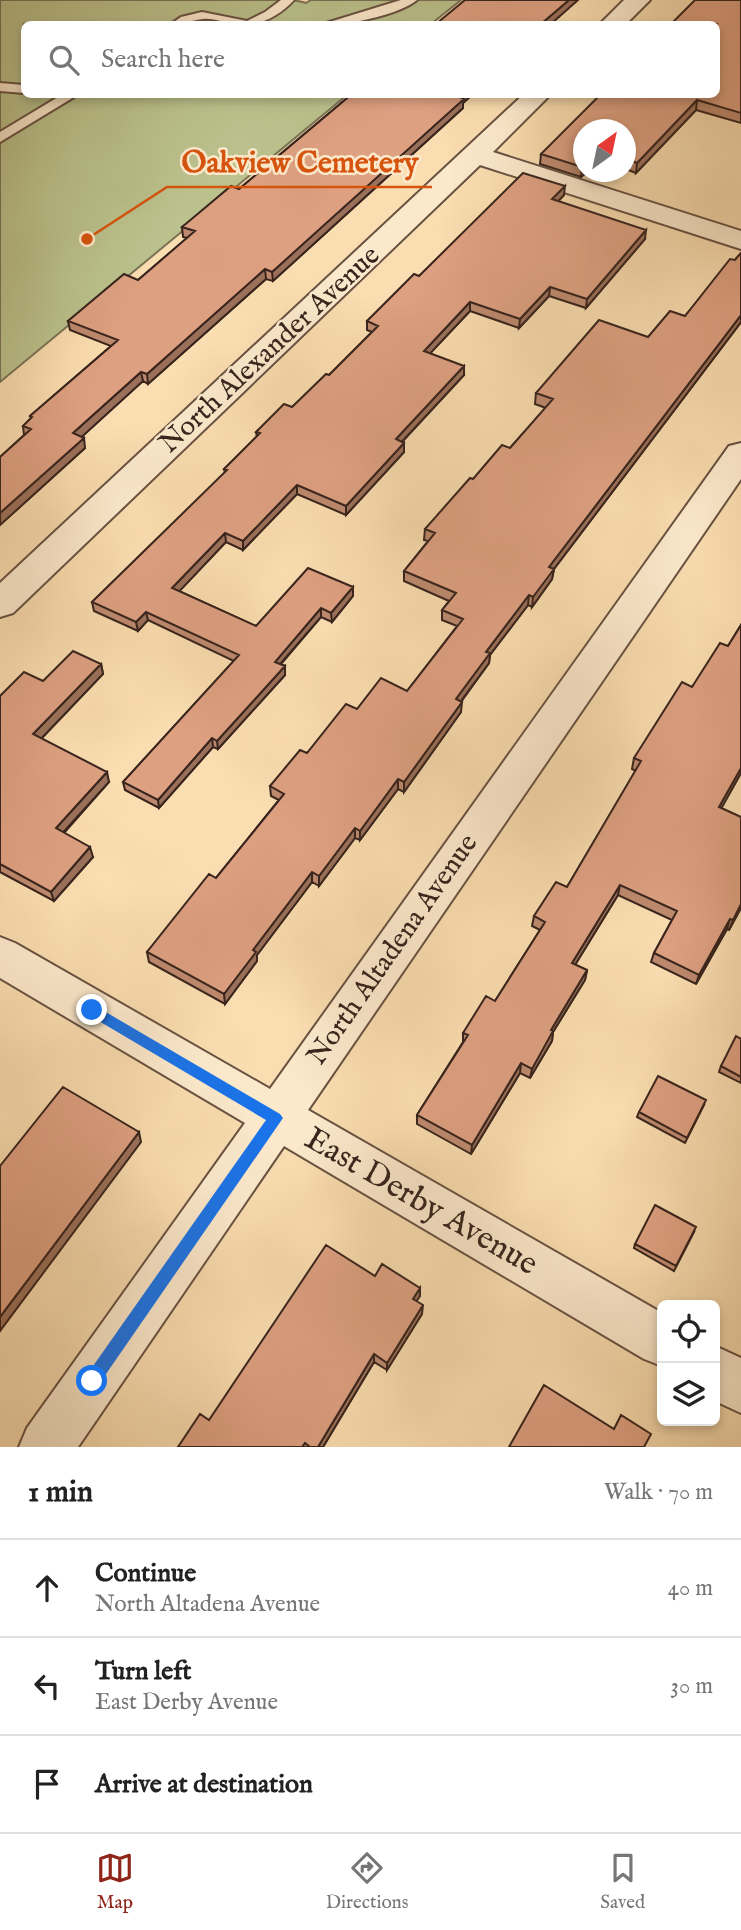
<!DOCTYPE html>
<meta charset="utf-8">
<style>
:root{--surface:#fff;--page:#f6f6f6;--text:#222;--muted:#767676;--line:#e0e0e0;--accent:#8f2418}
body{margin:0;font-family:"IM FELL English",serif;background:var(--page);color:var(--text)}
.controls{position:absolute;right:21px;bottom:21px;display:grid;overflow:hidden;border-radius:10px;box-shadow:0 4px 10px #0003}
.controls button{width:63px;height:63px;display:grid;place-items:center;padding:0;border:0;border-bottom:2px solid var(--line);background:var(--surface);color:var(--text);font:35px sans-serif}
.compass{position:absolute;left:573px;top:119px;width:63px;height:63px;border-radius:50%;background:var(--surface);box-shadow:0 4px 10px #0003;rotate:33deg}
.stop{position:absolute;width:21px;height:21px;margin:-16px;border:5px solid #1a73e8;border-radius:50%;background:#fff}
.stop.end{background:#1a73e8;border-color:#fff;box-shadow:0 2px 7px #0008}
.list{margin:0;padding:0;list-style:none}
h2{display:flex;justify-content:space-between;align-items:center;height:91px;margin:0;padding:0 28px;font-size:30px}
h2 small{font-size:23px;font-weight:400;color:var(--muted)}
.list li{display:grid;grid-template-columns:46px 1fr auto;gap:21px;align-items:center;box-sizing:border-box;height:98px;padding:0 28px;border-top:2px solid var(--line)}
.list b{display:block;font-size:26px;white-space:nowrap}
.list p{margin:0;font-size:23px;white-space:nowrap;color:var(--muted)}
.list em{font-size:23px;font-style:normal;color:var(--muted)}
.icon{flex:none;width:38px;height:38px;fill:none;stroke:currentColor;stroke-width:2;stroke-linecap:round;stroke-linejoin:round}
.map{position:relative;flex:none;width:741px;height:1447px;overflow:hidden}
.search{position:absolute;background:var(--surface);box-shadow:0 4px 10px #0003;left:21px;right:21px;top:21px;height:77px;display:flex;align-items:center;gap:18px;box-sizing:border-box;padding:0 24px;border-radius:10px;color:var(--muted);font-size:26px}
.sheet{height:385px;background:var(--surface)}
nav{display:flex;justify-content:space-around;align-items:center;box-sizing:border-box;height:98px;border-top:2px solid var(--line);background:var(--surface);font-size:19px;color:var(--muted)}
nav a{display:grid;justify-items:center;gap:4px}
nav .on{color:var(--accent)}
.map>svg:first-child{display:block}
</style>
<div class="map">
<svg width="741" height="1447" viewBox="0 0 741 1447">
<rect width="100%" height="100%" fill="#faddb0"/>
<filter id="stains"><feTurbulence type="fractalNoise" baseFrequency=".00286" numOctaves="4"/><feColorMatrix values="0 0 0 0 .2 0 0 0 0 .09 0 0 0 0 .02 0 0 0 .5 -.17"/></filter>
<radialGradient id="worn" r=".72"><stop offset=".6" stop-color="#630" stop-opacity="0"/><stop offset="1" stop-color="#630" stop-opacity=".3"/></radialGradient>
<!-- green -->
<path fill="#bbc28d" stroke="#7a7355" stroke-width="2" d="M0 0H294L306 3 311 0H461L431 24H24V94L347 95 0 382Z"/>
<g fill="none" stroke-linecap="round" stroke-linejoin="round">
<defs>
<path id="service" d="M281 0H294C278 17 259 27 235 24 224 23 215 18 203 19 191 20 183 25 171 24L181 17 202 12 247 21 265 12Z
M401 0H417C399 15 346 26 323 24Z
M0 83 24 85V93L0 91Z
M63 94H79L0 142V132Z"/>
<path id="minor" d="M624 0H650L626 24H600Z
M524 94H551L493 152 741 231V249L480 165 13 613 0 617V583Z
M741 443V479L308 1110 662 1313V1366L644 1359 284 1146 78 1447H19L27 1428 245 1123 0 978V937L15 943 270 1089 729 446Z
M715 1346 741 1358V1413L715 1401Z"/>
</defs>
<!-- service casing -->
<use href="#service" stroke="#685242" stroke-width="4"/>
<!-- minor casing -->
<use href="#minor" stroke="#685242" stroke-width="4"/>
<!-- service -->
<use href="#service" fill="#fce9cc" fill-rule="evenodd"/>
<!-- minor -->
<use href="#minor" fill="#fce9cc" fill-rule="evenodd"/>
</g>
<!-- wall -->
<path fill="#be8a6f" stroke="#38241d" stroke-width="2" d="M741 0V123L696 110 636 173 626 169V130H584V172H587L581 177 540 164 541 154Z
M352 94H473L463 103V108L273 281 266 279 148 384 143 381 81 437 85 448 0 525V457L24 435 23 426 31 418 30 416 111 346 70 330 68 321 138 280 187 238 183 237 182 227 239 189Z
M564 195 558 201 645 239 586 308 549 296 519 328 470 311 430 353 464 375 402 442 404 443V452L346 515 297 494 243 550 226 542 179 591 256 626 353 587V596L332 622 321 617 281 664 285 666V675L218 749 213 747 159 808 125 790 123 782 234 661 148 620 138 631 94 611 92 602 225 473 224 469 257 437 256 432 292 407 329 375 372 332 367 330V321L419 276Z
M741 253V322L554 569 552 579 532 607 528 605 490 655 489 663 461 702V712L404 792 398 789 360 840 355 838 319 886 312 882 257 955V961L225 1004 149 962 147 952 216 878 279 800 271 796 270 786 357 709 407 691 457 626 442 620V610L449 601 404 581V571L428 541 424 540 425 529 473 479 510 448 546 408 535 404 536 393 648 337 685 316Z
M741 625V773L721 808 741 817V908L729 930 727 929 696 984 651 962 654 953 672 920 618 895 575 965 587 970 585 980 553 1032 552 1041 530 1078 520 1073 471 1154 417 1124V1115L463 1042V1033L495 1001 540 930 532 926 534 916 567 887 636 771 632 769 634 758 692 687 728 646Z
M101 664 103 674 41 739 109 782 64 833 93 857 54 901 0 872V696L43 681Z
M741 1039V1083L719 1072 721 1066Z
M704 1105 685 1143 637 1117 639 1112Z
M694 1232 674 1271 634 1248 635 1244Z
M375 1276 420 1288V1296L416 1301 422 1314 387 1370 374 1362 323 1447H178Z"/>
<!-- shaded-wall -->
<path fill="#9b705a" stroke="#38241d" stroke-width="2" d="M569 0H578L551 24H541Z
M463 94H473L463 103V108L273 281 272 272Z
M697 100 696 110 636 173 637 163Z
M584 166V172H587L581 177 582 167Z
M565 186 564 195 552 208V199Z
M646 230 645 239 586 308 587 299Z
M265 269 266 279 148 384 147 374Z
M550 287 549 296 519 328 520 319Z
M470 302V311L424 360V351Z
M741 315V322L554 569 552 579 532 607 533 597 549 567Z
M464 366V375L396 448V439Z
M141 372 143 381 75 443 73 433Z
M84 438 85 448 0 525V513Z
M404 443V452L346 515V506Z
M297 485V494L243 550V541Z
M225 533 226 542 174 597 172 588Z
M353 587V596L332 622 331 613Z
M529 595 528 605 490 655 489 663 455 709 456 699 486 652Z
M321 608V617L275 670V662Z
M146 612 148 620 138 631 136 622Z
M101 664 103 674 35 745 33 734Z
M285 666V675L218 749 217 741Z
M462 702 461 712 404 792V782Z
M212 738 213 747 159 808 158 800Z
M741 768V773L716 818 719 807Z
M107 772 109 782 58 838 56 828Z
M398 779V789L360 840V831Z
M355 828V838L319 886V876Z
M90 847 93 857 54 901 51 892Z
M312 872V882L257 955V961L225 1004 224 994 253 950Z
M620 885 618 895 570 973 572 963Z
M741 904V908L729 930 733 920Z
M730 919 727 929 696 984 699 975Z
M587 970 585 980 553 1032 552 1041 530 1078 532 1069 551 1030Z
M521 1063 520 1073 471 1154 472 1145Z
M139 1132 141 1142 0 1331V1317Z
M420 1288V1296L412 1308 413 1299Z
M423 1305 422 1314 387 1370V1363Z
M374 1354V1362L323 1447H318Z"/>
<!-- building -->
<path fill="#dda081" stroke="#38241d" stroke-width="2" d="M465 0H569L541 24H436Z
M695 0H741V113L697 100 637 163 626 159V130H584V166L582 167 541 154 601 94H717V24H671Z
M352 94H463L460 97 464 99 272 272 265 269 147 374 141 372 73 433 84 438 0 513V457L31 429 23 426 32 417 30 416 118 340 68 321 124 274 138 280 195 231 182 227 231 186 239 189Z
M523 173 565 186 552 199 646 230 587 299 550 287 520 319 470 302 424 351 464 366 396 439 404 443 346 506 297 485 243 541 225 533 172 588 256 626 308 568 353 587 331 613 321 608 275 662 285 666 217 741 212 738 158 800 123 782 239 655 146 612 136 622 92 602 227 470 224 469 260 433 256 432 284 404 292 407 326 374 329 375 378 326 367 321 414 274 419 276Z
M741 253V315L549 567 554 569 533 597 529 595 486 652 490 653 456 699 462 702 404 782 398 779 360 831 355 828 319 876 312 872 253 950 256 952 224 994 147 952 209 874 216 878 284 794 270 786 300 750 307 753 346 704 357 709 381 678 407 691 463 619 442 610 456 593 404 571 435 533 425 529 470 478 473 479 502 445 510 448 553 399 536 393 599 320 648 337 670 311 685 316 730 259 735 260Z
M741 625V768L719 807 741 817V904L733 920 730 919 699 975 654 953 677 911 620 885 572 963 587 970 551 1030 553 1031 532 1069 521 1063 472 1145 417 1115 468 1035 463 1033 486 996 495 1001 545 922 534 916 556 882 567 887 641 761 634 758 682 682 692 687 720 643 728 646Z
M73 651 101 664 33 734 107 772 56 828 90 847 51 892 0 864V696L24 672 43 681Z
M736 1036 741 1039V1077L721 1066Z
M658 1076 706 1100 687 1138 639 1112Z
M63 1087 139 1132 0 1317V1166Z
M655 1205 696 1227 676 1266 635 1244Z
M326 1245 375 1276 382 1264 420 1288 413 1299 423 1305 387 1363 374 1354 318 1447H310L305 1443 302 1447H178L200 1414 209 1420Z
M544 1385 614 1429 621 1415 651 1434 644 1447H509Z"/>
<!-- route -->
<path fill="#1a73e8" d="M92 1004 280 1114 283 1118 97 1387 92 1389 86 1387 84 1381 86 1376 266 1120 87 1014 85 1010Z"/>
<g text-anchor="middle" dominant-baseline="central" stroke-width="5" stroke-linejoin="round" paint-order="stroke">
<!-- street labels -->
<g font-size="28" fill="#38241d" stroke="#fce9cc">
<text transform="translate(270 350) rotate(-43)">North Alexander Avenue</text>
<text transform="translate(393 950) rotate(-55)">North Altadena Avenue</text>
</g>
<!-- near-street labels -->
<g font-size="33" fill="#38241d" stroke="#fce9cc">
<text transform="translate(421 1202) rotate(30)">East Derby Avenue</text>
</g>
</g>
<!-- callouts -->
<path fill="none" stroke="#d6540e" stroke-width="2.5" d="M87 239L167 187H432"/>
<circle fill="#d6540e" stroke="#fce9cc" stroke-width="2.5" cx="87" cy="239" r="7"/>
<g font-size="30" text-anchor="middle" font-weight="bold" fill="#d6540e" stroke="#fce9cc" stroke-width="5" stroke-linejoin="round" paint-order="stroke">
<text x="300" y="172">Oakview Cemetery</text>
</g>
<rect width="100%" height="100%" filter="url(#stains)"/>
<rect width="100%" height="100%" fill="url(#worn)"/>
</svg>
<div class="controls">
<button><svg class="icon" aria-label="locate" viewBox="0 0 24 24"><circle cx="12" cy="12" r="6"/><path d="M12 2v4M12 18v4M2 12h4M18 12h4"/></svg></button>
<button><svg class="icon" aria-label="layers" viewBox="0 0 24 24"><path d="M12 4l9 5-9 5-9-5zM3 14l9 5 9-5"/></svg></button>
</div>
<svg class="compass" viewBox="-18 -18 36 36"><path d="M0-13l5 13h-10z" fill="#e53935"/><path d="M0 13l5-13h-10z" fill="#767676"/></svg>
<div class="stop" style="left:92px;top:1381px"></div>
<div class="stop end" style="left:92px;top:1010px"></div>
<div class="search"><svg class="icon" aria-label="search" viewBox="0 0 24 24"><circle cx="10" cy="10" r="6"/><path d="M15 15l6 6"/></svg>Search here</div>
</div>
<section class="sheet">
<h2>1 min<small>Walk · 70 m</small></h2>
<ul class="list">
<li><svg class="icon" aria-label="ahead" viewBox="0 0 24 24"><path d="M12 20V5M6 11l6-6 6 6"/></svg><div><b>Continue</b><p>North Altadena Avenue</p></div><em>40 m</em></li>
<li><svg class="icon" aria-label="left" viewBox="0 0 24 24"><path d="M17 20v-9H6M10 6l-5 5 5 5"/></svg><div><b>Turn left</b><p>East Derby Avenue</p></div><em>30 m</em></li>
<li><svg class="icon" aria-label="arrive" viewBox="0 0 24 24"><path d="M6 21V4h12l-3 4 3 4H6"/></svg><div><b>Arrive at destination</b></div></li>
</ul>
</section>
<nav>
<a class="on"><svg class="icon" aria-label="map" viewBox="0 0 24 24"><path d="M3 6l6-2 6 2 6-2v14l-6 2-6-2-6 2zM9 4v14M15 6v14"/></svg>Map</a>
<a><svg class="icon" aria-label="directions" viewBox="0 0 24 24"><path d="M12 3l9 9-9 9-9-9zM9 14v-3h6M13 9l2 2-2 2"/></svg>Directions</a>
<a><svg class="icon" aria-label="saved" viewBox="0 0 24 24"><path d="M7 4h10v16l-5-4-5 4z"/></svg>Saved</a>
</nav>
